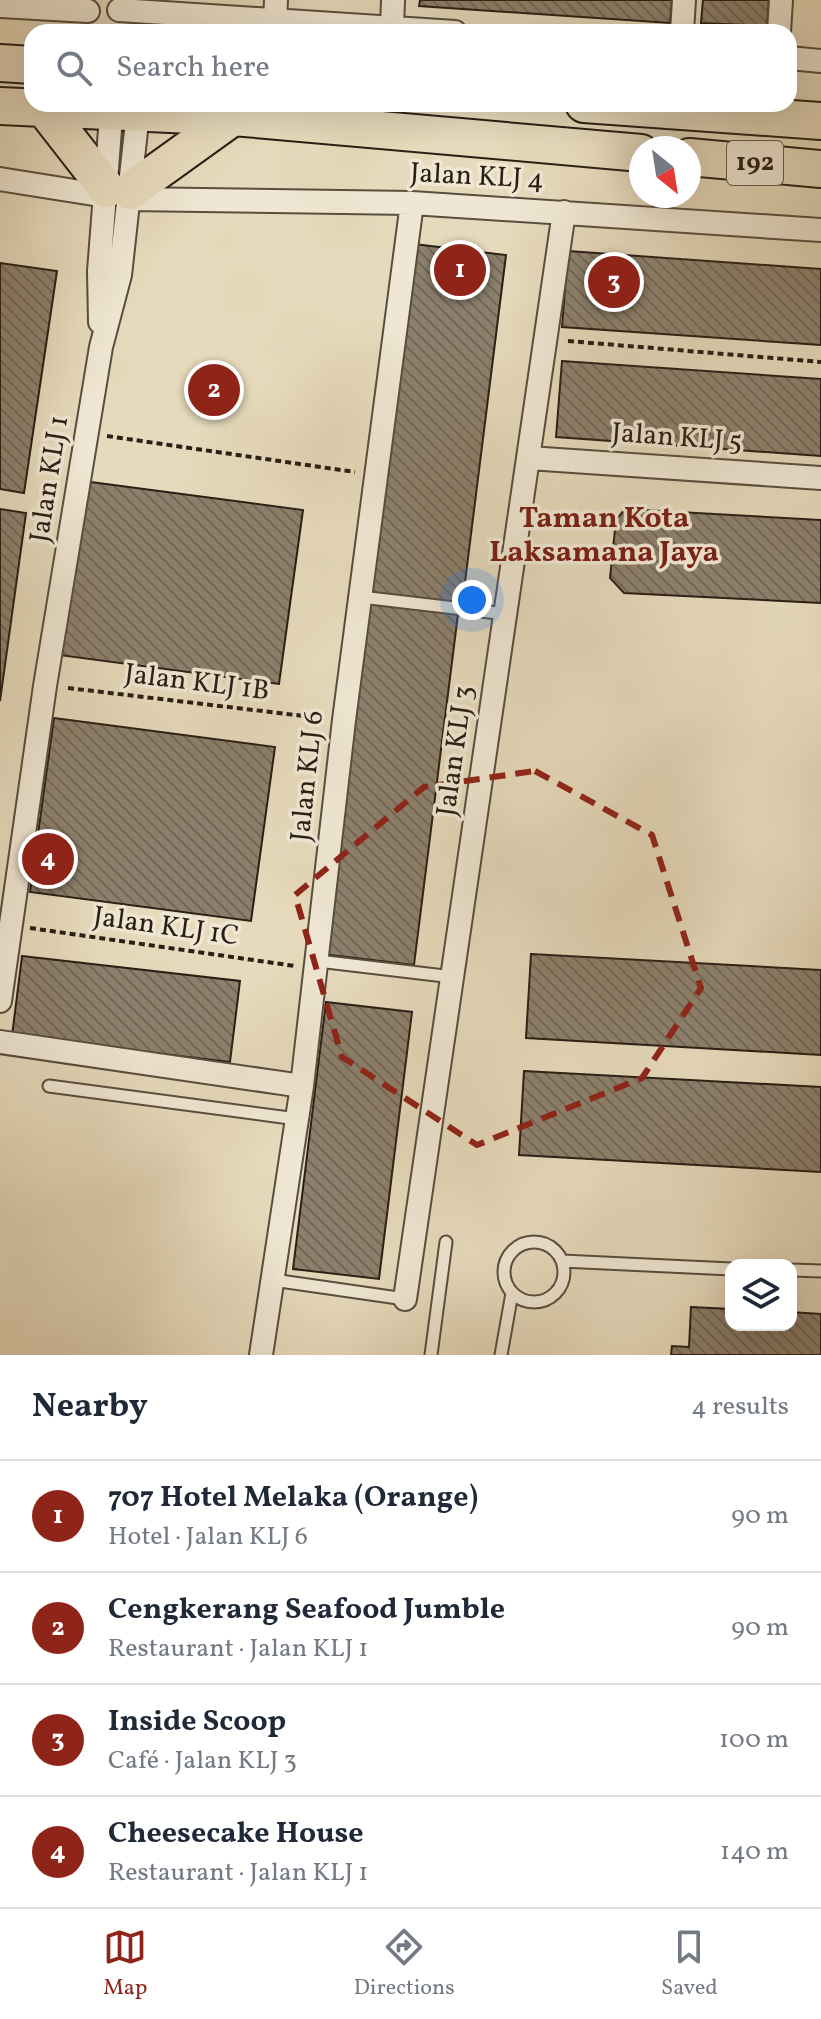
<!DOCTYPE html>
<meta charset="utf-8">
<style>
:root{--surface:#fff;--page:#f2f2f3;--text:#1f2937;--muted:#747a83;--line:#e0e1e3;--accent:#8f2418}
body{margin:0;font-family:Vollkorn,serif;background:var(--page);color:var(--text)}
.controls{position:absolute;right:24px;bottom:24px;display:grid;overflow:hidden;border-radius:16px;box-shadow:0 8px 32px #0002}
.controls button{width:72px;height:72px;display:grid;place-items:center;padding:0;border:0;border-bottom:2px solid var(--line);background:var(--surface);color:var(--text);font:40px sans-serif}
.compass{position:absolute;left:629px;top:136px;width:72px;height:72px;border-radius:50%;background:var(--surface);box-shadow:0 8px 32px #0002;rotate:150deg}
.you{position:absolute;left:472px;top:600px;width:28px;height:28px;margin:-20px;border:6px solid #fff;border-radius:50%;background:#1a73e8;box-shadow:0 0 0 12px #1a73e833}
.badge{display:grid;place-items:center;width:52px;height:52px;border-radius:50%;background:var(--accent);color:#fff;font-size:26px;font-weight:700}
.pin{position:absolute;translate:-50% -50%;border:4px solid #fff;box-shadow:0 2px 8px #0006}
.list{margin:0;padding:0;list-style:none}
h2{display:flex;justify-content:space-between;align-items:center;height:104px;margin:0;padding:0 32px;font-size:34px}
h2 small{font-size:26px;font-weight:400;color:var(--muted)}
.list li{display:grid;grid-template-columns:52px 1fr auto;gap:24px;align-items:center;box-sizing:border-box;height:112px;padding:0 32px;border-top:2px solid var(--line)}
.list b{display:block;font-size:30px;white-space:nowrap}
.list p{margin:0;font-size:26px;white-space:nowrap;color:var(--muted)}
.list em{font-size:26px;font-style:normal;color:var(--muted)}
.icon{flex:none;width:44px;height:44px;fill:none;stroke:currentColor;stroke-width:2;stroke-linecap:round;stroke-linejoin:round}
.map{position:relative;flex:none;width:821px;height:1355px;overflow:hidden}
.search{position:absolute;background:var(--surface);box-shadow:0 8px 32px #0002;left:24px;right:24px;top:24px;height:88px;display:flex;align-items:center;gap:20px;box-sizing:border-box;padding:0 28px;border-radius:24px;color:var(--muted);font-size:30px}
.sheet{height:552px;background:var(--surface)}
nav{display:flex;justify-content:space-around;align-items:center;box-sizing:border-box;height:112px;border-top:2px solid var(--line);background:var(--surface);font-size:22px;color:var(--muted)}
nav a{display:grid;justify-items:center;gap:4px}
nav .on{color:var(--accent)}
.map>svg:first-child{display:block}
</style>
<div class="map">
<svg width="821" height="1355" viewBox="0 0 821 1355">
<defs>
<pattern id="building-back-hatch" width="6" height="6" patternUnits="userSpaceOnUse" patternTransform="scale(2)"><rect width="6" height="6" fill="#8c806c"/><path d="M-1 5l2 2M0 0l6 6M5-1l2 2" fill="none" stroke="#736858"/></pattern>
</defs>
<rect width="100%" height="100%" fill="#e6dabc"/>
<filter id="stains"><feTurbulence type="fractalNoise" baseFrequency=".0025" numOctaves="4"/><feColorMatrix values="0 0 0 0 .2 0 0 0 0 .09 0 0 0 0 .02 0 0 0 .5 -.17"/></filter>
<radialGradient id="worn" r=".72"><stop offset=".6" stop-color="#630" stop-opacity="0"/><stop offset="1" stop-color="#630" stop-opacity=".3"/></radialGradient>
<!-- building -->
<path fill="url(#building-back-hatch)" stroke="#2a1e15" stroke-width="2" d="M420 0H672L670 23 419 6Z
M703 0H769L767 26 701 23Z
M414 244 506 255 462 606 370 595Z
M568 251 821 269V345L562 327Z
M0 263 57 271 24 493 0 489Z
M562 361 821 379V456L556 437Z
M83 481 303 510 279 684 59 655Z
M0 509 26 513 0 701Z
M625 509 821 520V603L624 593 610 578 616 520Z
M366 603 458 614 414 965 322 954Z
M54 718 275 747 251 921 30 892Z
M531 954 821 970V1055L526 1038Z
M22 956 240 981 230 1062 12 1036Z
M326 1002 412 1012 379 1279 293 1269Z
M524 1071 821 1087V1172L519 1155Z
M691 1307 731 1309V1325H791V1312L821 1314V1355H671L672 1346 689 1347Z"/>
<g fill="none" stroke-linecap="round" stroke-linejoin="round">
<defs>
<path id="lane" d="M361 597 506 614
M318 961 453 977
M49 1086 297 1119
M504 1272a30 30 0 1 1 60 0a30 30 0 1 1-60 0Z
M562 1261 731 1269
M791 1270 821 1271
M273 1280 405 1299
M431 1355 446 1242
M501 1355 512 1293"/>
<path id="street" d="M0 6 88 11
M119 10 455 32
M275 22 276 0
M392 28 393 0
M682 32 684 0
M779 32 781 0
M789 58 821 61
M0 179 106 196
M129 199 412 203 821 230
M100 322 99 271 112 104
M529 458 821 478
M0 1001 45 686 101 347 120 275 139 104
M0 1042 302 1086
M405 1299 564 212
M261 1355 302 1086 344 720 412 203"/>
<path id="primary" d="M0 63 32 65
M584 104 821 121
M0 106 233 117 641 153
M43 107 107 189
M689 157 821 169
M130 191 233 117"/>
</defs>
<!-- lane casing -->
<use href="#lane" stroke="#594d3f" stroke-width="15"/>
<!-- street casing -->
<use href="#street" stroke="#594d3f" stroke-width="26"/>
<!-- primary casing -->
<use href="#primary" stroke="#2a1e15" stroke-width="40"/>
<!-- path -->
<path stroke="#2a1e15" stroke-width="4" stroke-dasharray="6 4" stroke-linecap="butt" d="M568 341 821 362
M107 436 355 472
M68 688 321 718
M30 928 295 966"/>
<!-- lane -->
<use href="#lane" stroke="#efe7d3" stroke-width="11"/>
<!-- street -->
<use href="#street" stroke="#efe7d3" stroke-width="22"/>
<!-- primary -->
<use href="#primary" stroke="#e6dabc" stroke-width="36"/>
</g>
<!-- marked area -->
<path fill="none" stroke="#8f2418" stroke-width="6" stroke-dasharray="16 10" stroke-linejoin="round" d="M535 771 652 835 701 988 642 1078 477 1145 342 1057 295 895 424 787Z"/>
<g text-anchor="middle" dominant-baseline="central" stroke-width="7" stroke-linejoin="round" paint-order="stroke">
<!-- shield labels -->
<rect fill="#efe7d3" stroke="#655a4e" stroke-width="2" x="727" y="141" width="56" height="44" rx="6"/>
<g font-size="26" font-weight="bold" fill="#2a1e15">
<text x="755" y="163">192</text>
</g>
<!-- street labels -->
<g font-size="28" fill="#2a1e15" stroke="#efe7d3">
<text transform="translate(477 177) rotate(3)">Jalan KLJ 4</text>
<text transform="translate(677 438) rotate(4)">Jalan KLJ 5</text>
<text transform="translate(50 479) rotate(-81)">Jalan KLJ 1</text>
<text transform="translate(197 683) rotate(7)">Jalan KLJ 1B</text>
<text transform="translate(456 751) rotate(-82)">Jalan KLJ 3</text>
<text transform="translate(308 776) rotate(-84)">Jalan KLJ 6</text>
<text transform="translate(166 927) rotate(8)">Jalan KLJ 1C</text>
</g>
<!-- neighbourhood labels -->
<g font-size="30" font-weight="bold" fill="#7a1f14" stroke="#efe7d3">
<text x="604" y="519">Taman Kota<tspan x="604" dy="34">Laksamana Jaya</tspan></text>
</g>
</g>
<rect width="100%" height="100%" filter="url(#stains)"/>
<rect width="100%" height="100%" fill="url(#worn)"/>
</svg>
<div class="controls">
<button><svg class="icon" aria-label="layers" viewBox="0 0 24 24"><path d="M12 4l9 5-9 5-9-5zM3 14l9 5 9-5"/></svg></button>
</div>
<svg class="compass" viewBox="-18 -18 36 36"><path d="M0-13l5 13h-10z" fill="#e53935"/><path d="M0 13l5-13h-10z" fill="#747a83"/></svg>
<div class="you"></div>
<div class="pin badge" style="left:460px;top:270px">1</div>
<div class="pin badge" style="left:214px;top:390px">2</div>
<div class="pin badge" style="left:614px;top:282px">3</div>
<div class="pin badge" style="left:48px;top:859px">4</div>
<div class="search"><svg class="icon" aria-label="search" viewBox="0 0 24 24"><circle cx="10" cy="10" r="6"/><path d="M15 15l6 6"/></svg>Search here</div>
</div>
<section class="sheet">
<h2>Nearby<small>4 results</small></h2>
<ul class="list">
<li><span class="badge">1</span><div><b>707 Hotel Melaka (Orange)</b><p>Hotel · Jalan KLJ 6</p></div><em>90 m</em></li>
<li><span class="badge">2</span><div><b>Cengkerang Seafood Jumble</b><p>Restaurant · Jalan KLJ 1</p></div><em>90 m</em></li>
<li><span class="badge">3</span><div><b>Inside Scoop</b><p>Café · Jalan KLJ 3</p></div><em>100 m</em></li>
<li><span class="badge">4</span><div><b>Cheesecake House</b><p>Restaurant · Jalan KLJ 1</p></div><em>140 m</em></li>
</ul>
</section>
<nav>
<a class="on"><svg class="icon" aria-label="map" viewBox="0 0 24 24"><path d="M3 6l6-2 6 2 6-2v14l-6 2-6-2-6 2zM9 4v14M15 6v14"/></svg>Map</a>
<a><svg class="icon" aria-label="directions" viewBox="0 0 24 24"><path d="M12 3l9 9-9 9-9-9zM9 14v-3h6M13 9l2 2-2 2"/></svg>Directions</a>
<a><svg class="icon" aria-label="saved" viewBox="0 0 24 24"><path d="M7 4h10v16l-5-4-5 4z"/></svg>Saved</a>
</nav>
